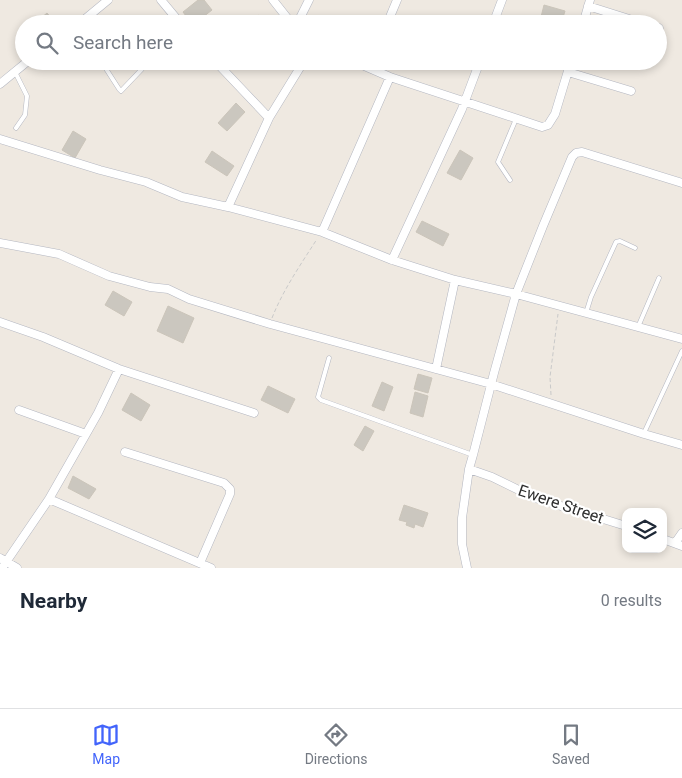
<!DOCTYPE html>
<style>
:root{--surface:#fff;--page:#f6f6f7;--text:#1f2937;--muted:#747a83;--line:#e0e1e3;--accent:#4264fb}
body{margin:0;font-family:Roboto,sans-serif;background:var(--page);color:var(--text)}
.controls{position:absolute;right:15px;bottom:15px;display:grid;overflow:hidden;border-radius:10px;box-shadow:0 2px 8px #0003}
.controls button{width:45px;height:45px;display:grid;place-items:center;padding:0;border:0;border-bottom:1px solid var(--line);background:var(--surface);color:var(--text);font:25px sans-serif}
.list{margin:0;padding:0;list-style:none}
h2{display:flex;justify-content:space-between;align-items:center;height:65px;margin:0;padding:0 20px;font-size:21px}
h2 small{font-size:16px;font-weight:400;color:var(--muted)}
.icon{flex:none;width:28px;height:28px;fill:none;stroke:currentColor;stroke-width:2;stroke-linecap:round;stroke-linejoin:round}
.map{position:relative;flex:none;width:682px;height:568px;overflow:hidden}
.search{position:absolute;background:var(--surface);box-shadow:0 2px 8px #0003;left:15px;right:15px;top:15px;height:55px;display:flex;align-items:center;gap:12px;box-sizing:border-box;padding:0 18px;border-radius:28px;color:var(--muted);font-size:19px}
.sheet{height:140px;background:var(--surface)}
nav{display:flex;justify-content:space-around;align-items:center;box-sizing:border-box;height:70px;border-top:1px solid var(--line);background:var(--surface);font-size:14px;color:var(--muted)}
nav a{display:grid;justify-items:center;gap:2px}
nav .on{color:var(--accent)}
.map>svg:first-child{display:block}
</style>
<div class="map">
<svg width="682" height="568" viewBox="0 0 682 568">
<rect width="100%" height="100%" fill="#efe9e1"/>
<!-- building -->
<path fill="#cbc7bf" stroke="#cbc5ba" d="M198 0H204L212 10 194 24H192L183 12Z
M544 5 565 11 561 24 541 17Z
M47 13 56 24H34Z
M259 15 265 24H248Z
M169 61H187L179 70Z
M236 103 245 112 227 131 218 123Z
M73 131 86 139 75 158 62 150Z
M460 150 473 158 461 180 447 173Z
M212 151 234 166 227 176 205 162Z
M422 221 449 234 443 246 416 232Z
M113 291 132 302 124 316 105 305Z
M168 306 194 318 183 343 157 331Z
M418 374 432 378 428 393 414 389Z
M382 382 393 387 384 411 372 406Z
M268 386 295 399 288 413 261 400Z
M415 392 428 396 423 417 410 413Z
M131 393 150 405 141 421 122 410Z
M365 426 374 431 363 451 354 445Z
M73 476 96 489 89 499 68 488Z
M404 505 428 513 423 527 415 524 414 528 406 525 407 522 399 520Z"/>
<g fill="none" stroke-linecap="round" stroke-linejoin="round">
<defs>
<path id="lane" d="M101 61 119 89 121 91 142 69
M15 72 27 96 25 115 16 128
M510 180 498 162 516 119
M586 313 591 297 616 242 620 241 635 248
M638 327 659 278
M329 358 318 397 321 400 473 455
M644 433 682 351"/>
<path id="street" d="M161 0 181 24
M273 0 292 24
M588 6 645 24
M79 24 108 0
M297 24 309 0
M387 24 397 0
M493 24 502 0
M583 24 590 0
M658 28H659
M215 61 269 118
M353 61 390 77 542 127 548 125 555 114 571 61
M568 72 631 91
M0 84 28 61
M0 139 100 170 146 182 182 197 228 207 269 118 304 61
M228 207 322 232 392 260 455 280 516 294 682 339
M322 232 390 77
M0 243 59 254 109 276 150 287 168 289 189 299 270 324 491 384 644 434 682 445
M392 260 462 109 480 61
M0 322 43 337 119 369 254 413
M436 369 455 280
M19 410 86 434
M125 452 224 483 230 489V494L200 563
M469 469 492 477 535 498 626 526
M49 499 211 568
M663 539 682 546
M675 543 682 533
M0 558 17 568
M2 568 49 499 98 413 119 369
M467 568 462 544V518L469 469 473 455 494 373 516 294 543 226 572 157 576 153 582 152 682 183"/>
</defs>
<!-- lane casing -->
<use href="#lane" stroke="#b4b7c1" stroke-width="5"/>
<!-- street casing -->
<use href="#street" stroke="#b4b7c1" stroke-width="9"/>
<!-- path -->
<path stroke="#c9c9c9" stroke-width="1" stroke-dasharray="4 2.5" stroke-linecap="butt" d="M272 318C283 290 301 264 317 239
M551 395 550 377 558 314"/>
<!-- lane -->
<use href="#lane" stroke="#fff" stroke-width="4"/>
<!-- street -->
<use href="#street" stroke="#fff" stroke-width="8"/>
</g>
<g text-anchor="middle" dominant-baseline="central" stroke-width="4.5" stroke-linejoin="round" paint-order="stroke">
<!-- street labels -->
<g font-size="16" fill="#2e2e2e" stroke="#fff">
<text transform="translate(561 504) rotate(19)">Ewere Street</text>
</g>
</g>
</svg>
<div class="controls">
<button><svg class="icon" aria-label="layers" viewBox="0 0 24 24"><path d="M12 4l9 5-9 5-9-5zM3 14l9 5 9-5"/></svg></button>
</div>
<div class="search"><svg class="icon" aria-label="search" viewBox="0 0 24 24"><circle cx="10" cy="10" r="6"/><path d="M15 15l6 6"/></svg>Search here</div>
</div>
<section class="sheet">
<h2>Nearby<small>0 results</small></h2>
<ul class="list">
</ul>
</section>
<nav>
<a class="on"><svg class="icon" aria-label="map" viewBox="0 0 24 24"><path d="M3 6l6-2 6 2 6-2v14l-6 2-6-2-6 2zM9 4v14M15 6v14"/></svg>Map</a>
<a><svg class="icon" aria-label="directions" viewBox="0 0 24 24"><path d="M12 3l9 9-9 9-9-9zM9 14v-3h6M13 9l2 2-2 2"/></svg>Directions</a>
<a><svg class="icon" aria-label="saved" viewBox="0 0 24 24"><path d="M7 4h10v16l-5-4-5 4z"/></svg>Saved</a>
</nav>
